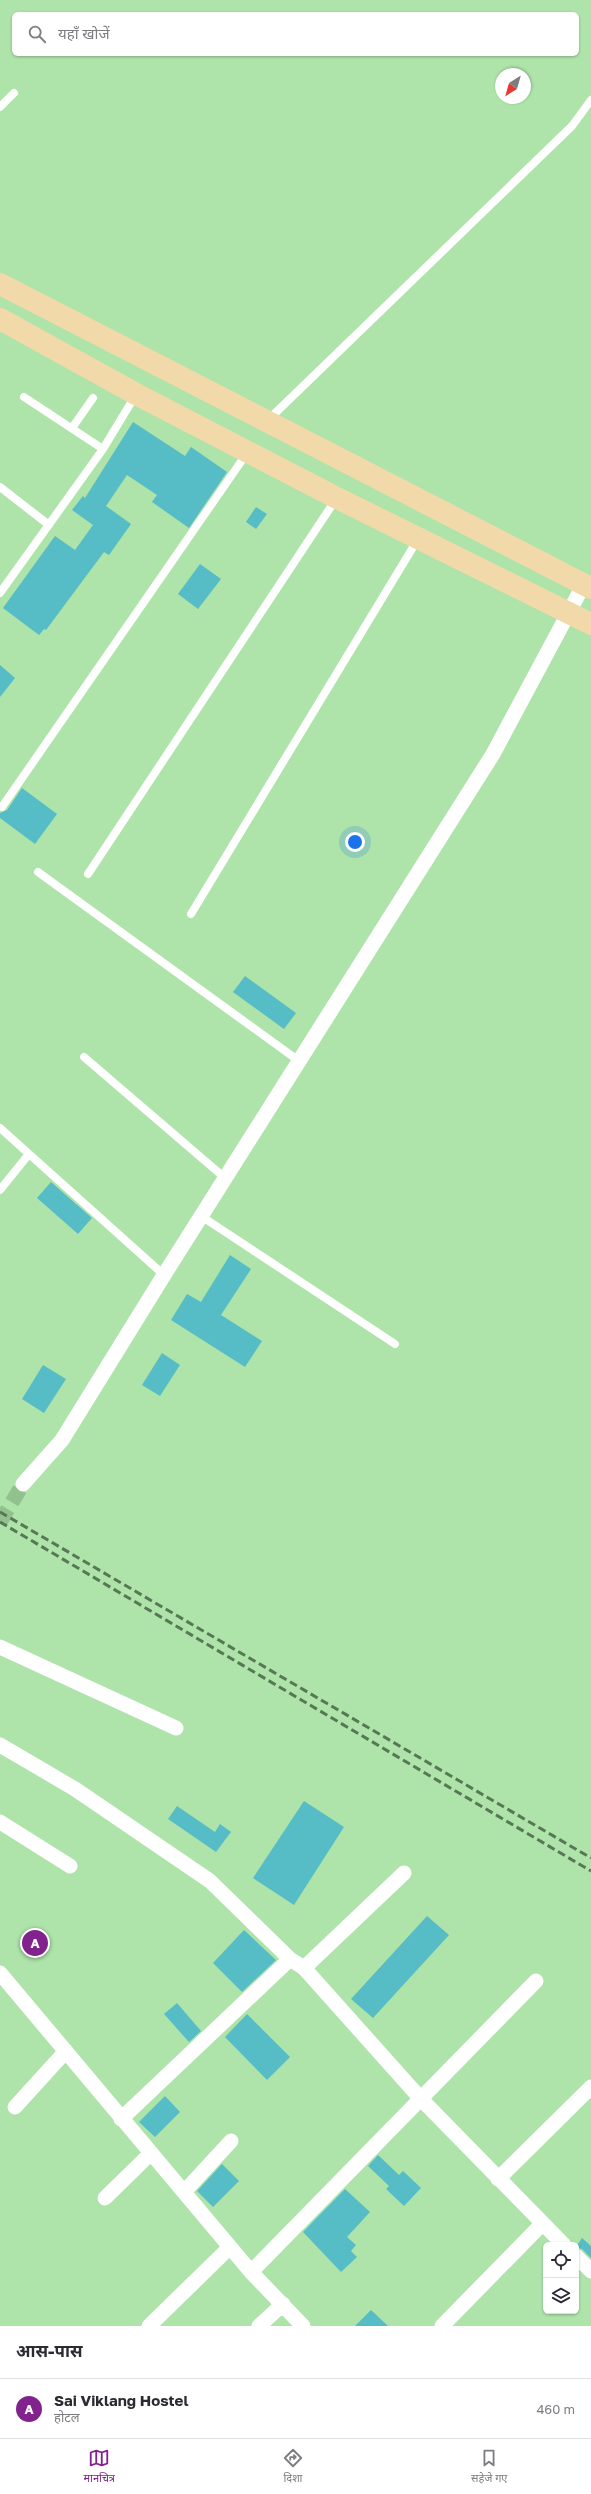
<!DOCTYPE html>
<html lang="hi">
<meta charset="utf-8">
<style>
:root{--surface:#fff;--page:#f2f2f3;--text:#2b2b33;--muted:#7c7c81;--line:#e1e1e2;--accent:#81228d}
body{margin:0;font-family:"Golos Text","Noto Sans Devanagari",sans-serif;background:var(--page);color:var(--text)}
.controls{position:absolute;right:12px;bottom:12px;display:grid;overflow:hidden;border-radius:6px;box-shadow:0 1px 3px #0004}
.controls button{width:36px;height:36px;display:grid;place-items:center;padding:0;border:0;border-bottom:1px solid var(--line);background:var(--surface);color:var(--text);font:20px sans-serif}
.compass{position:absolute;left:495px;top:68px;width:36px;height:36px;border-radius:50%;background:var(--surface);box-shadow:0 1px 3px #0004;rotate:217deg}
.you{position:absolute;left:355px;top:842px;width:14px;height:14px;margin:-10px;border:3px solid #fff;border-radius:50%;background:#1a73e8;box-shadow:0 0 0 6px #1a73e833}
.badge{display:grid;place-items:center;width:26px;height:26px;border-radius:50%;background:var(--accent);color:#fff;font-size:13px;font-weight:700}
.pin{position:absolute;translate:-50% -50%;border:2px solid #fff;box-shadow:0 1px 4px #0006}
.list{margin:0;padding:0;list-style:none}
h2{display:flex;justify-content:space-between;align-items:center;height:52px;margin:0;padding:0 16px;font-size:17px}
h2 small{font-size:13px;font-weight:400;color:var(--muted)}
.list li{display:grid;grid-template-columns:26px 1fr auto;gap:12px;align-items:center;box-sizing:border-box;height:60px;padding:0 16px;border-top:1px solid var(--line)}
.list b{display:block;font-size:15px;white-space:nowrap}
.list p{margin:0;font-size:13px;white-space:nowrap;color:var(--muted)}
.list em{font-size:13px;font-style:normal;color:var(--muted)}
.icon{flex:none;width:22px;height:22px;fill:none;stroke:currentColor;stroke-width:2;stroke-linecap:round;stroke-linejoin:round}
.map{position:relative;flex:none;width:591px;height:2326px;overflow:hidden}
.search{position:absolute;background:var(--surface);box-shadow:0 1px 3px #0004;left:12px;right:12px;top:12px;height:44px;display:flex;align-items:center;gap:10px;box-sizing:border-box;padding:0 14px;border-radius:6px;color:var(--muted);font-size:15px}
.sheet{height:112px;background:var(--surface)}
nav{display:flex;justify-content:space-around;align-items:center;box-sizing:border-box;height:56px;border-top:1px solid var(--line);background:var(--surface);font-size:11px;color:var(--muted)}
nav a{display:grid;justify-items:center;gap:2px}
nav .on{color:var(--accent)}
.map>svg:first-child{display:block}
</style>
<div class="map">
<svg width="591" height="2326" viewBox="0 0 591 2326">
<rect width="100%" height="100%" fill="#aee3aa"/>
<!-- building -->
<path fill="#56bcc5" d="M133 422 185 456 191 447 227 472 189 528 152 502 157 495 127 475 106 506 131 524 109 555 104 552 46 630 44 629 39 635 3 608 55 536 75 550 93 525 72 510 83 496 85 498Z
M256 507 267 514 256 529 246 522Z
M200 564 221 579 198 609 178 594Z
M0 665 15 678 0 697Z
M22 788 57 814 35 844 0 818V813L7 810Z
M245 976 296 1013 284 1029 233 992Z
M51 1182 92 1218 78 1234 37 1198Z
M230 1255 251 1269 221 1315 262 1341 245 1367 171 1320 187 1294 201 1302Z
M162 1353 180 1365 160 1396 142 1385Z
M43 1365 66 1379 44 1413 22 1399Z
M304 1801 344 1827 294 1905 253 1878Z
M177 1806 215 1832 220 1824 231 1832 216 1852 168 1819Z
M427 1916 449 1935 373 2018 351 1999Z
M244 1930 276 1960 242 1992 213 1963Z
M177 2003 201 2031 189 2042 164 2014Z
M247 2014 290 2057 267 2080 225 2037Z
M165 2096 180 2112 155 2137 139 2122Z
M378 2155 399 2175 403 2171 421 2188 404 2206 386 2189 389 2186 368 2166Z
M222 2164 239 2181 213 2207 197 2191Z
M345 2189 370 2212 347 2237 356 2245 351 2251 357 2257 341 2272 303 2232Z
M582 2238 591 2246V2258L582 2249 576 2247Z
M371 2310 388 2326H355Z"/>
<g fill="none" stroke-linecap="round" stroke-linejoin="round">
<!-- street-tunnel -->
<path stroke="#92c18f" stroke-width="15" stroke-dasharray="15 8" stroke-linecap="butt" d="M0 1522 23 1484"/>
<!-- lane -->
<path stroke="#fff" stroke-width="8" d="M0 107 14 93
M24 397 103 449
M267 421 572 126 591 100
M72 428 93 398
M0 487 49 525
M0 593 103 449 135 396
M2 807 247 453
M38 872 299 1061
M88 874 336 499
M191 914 418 539
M84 1057 225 1178
M0 1128 164 1275
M0 1190 29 1154
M201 1216 395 1344"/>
<!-- street -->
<path stroke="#fff" stroke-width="15" d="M23 1484 62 1440 164 1275 493 754 584 584
M0 1647 176 1728
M0 1745 75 1789 210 1881 290 1959 304 1968 421 2099 564 2245
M0 1822 70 1866
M304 1968 404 1873
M0 1973 251 2272 303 2326
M15 2107 66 2051
M121 2119 290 1959
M498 2179 591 2087
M184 2192 231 2141
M105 2198 151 2153
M576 2256 591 2271
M251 2272 536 1981
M149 2326 230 2247
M259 2326 283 2304
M442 2326 542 2224"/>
<!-- primary -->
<path stroke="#f1d9aa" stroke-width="22" d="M0 284 591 588
M0 319 136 394 337 498 591 624"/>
<!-- rail -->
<path stroke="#577855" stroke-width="3" stroke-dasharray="8 4" stroke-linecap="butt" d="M0 1512 591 1858
M0 1522 591 1871"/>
</g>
</svg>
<div class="controls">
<button><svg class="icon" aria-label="locate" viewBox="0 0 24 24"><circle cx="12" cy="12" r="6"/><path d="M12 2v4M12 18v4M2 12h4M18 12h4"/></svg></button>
<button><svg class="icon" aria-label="layers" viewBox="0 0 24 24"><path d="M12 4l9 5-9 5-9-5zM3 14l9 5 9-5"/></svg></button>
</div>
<svg class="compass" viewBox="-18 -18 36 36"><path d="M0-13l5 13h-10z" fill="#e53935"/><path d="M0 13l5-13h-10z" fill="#7c7c81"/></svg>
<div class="you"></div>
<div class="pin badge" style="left:35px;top:1943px">A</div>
<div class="search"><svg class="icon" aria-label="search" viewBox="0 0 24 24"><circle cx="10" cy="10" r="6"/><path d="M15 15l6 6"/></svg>यहाँ खोजें</div>
</div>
<section class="sheet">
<h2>आस-पास<small></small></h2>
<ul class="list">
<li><span class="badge">A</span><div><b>Sai Viklang Hostel</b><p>होटल</p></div><em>460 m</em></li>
</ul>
</section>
<nav>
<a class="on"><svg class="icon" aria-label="map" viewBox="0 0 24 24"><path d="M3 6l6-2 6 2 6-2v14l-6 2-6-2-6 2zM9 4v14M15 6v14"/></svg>मानचित्र</a>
<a><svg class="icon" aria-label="directions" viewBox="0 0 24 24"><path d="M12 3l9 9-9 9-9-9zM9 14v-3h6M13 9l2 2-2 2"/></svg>दिशा</a>
<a><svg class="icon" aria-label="saved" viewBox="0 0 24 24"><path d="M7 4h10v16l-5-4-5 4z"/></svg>सहेजे गए</a>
</nav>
